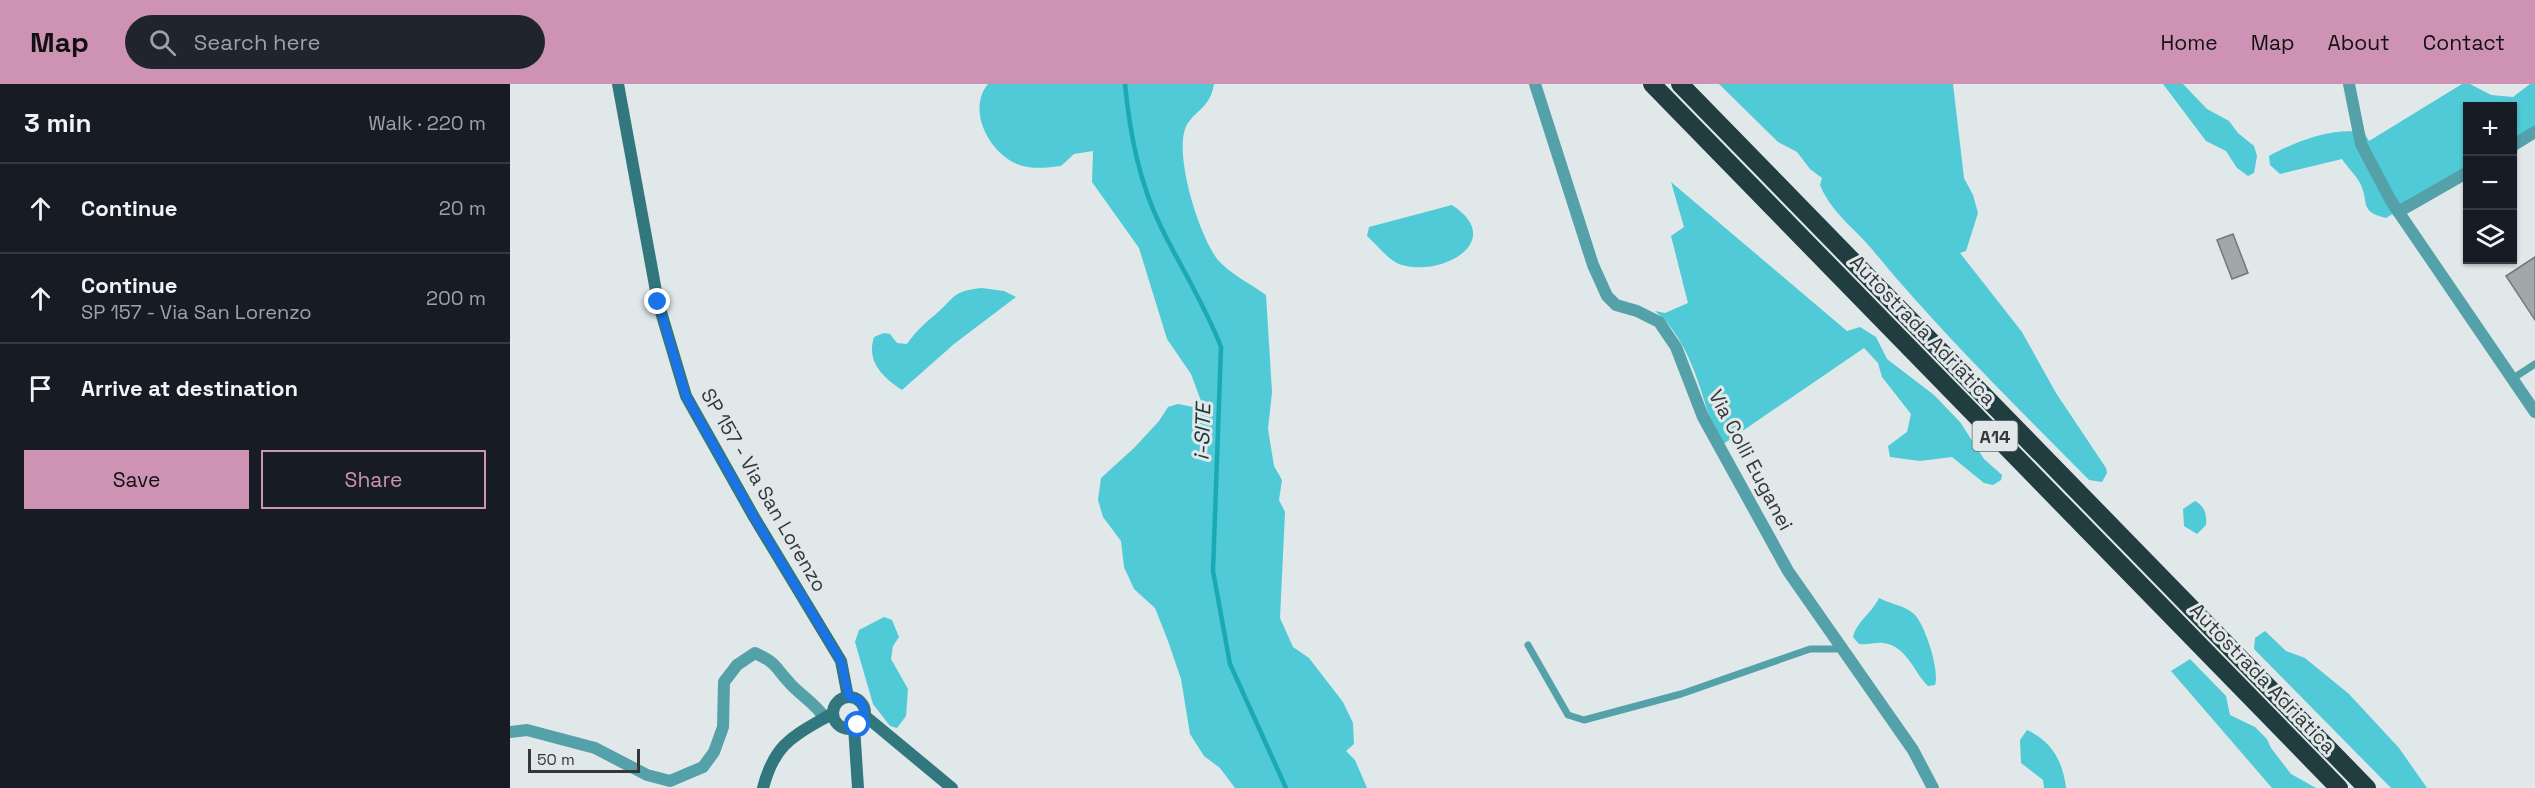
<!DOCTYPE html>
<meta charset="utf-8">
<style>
:root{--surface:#171b24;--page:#20242c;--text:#f1f3f6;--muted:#9ea1a6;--line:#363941;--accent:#ce92b5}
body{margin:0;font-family:"Space Grotesk",sans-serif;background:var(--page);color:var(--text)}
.controls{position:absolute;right:18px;top:18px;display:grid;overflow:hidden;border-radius:0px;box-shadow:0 2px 4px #0004}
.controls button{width:54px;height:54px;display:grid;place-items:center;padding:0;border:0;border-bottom:2px solid var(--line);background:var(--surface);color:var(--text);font:30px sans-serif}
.scale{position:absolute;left:18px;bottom:15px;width:112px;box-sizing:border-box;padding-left:6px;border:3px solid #353738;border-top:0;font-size:16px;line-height:21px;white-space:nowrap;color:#353738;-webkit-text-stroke:4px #e1e8e9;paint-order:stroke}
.stop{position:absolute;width:18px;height:18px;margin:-14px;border:4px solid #1a73e8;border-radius:50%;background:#fff}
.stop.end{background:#1a73e8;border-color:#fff;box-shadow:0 2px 6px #0008}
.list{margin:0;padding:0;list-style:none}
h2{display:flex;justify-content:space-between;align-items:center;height:78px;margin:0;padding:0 24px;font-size:26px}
h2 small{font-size:20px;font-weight:400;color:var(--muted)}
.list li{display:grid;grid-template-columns:39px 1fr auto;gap:18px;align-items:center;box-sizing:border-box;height:90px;padding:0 24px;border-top:2px solid var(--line)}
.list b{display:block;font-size:22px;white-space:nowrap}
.list p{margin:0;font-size:20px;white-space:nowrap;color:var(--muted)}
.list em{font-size:20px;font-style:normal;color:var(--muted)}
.actions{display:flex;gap:12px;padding:18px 24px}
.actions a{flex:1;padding:14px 0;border:2px solid var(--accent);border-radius:0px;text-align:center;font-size:21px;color:var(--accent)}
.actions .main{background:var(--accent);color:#111}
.icon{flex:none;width:33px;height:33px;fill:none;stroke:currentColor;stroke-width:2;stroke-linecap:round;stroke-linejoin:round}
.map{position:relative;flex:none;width:2025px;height:704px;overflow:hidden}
header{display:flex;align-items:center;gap:36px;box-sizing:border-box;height:84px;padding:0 30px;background:var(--accent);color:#111}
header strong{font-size:28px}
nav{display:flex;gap:33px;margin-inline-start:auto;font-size:21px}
.search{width:420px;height:54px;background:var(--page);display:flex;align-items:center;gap:15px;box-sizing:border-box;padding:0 21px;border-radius:33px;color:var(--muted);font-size:22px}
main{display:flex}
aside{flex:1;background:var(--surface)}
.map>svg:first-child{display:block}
</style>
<header>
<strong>Map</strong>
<div class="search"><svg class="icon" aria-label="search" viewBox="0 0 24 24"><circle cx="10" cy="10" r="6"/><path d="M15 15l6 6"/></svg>Search here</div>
<nav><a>Home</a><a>Map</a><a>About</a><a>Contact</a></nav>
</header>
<main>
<aside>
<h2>3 min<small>Walk · 220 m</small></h2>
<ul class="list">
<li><svg class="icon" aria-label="ahead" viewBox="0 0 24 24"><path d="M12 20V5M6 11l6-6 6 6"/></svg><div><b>Continue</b></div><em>20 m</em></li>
<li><svg class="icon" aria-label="ahead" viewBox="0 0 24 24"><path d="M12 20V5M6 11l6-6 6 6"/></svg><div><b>Continue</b><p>SP 157 - Via San Lorenzo</p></div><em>200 m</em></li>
<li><svg class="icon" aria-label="arrive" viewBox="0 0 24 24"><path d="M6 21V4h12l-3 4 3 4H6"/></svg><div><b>Arrive at destination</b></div></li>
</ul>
<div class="actions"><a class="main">Save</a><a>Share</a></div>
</aside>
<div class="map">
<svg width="2025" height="704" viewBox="0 0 2025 704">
<rect width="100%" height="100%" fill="#e1e8e9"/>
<!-- green -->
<path fill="#4fcad6" d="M478 0H704C700 26 682 27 675 45 665 74 689 152 708 176 720 190 741 200 756 211L762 308 758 345 764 382 772 396 769 416 775 428 770 534 783 563 799 574 833 618 843 639 844 660 836 667 845 676 857 704H725L710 684 694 672 680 650 671 595 658 557 645 524 624 505 614 483 611 457 593 433 588 416 591 394 624 364 649 337 658 323 668 320 694 325 681 290 657 255 629 164 582 98 583 67 564 70 551 82C541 83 529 85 518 83 485 79 454 29 478 0Z
M1209 0H1443L1454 94 1463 111 1468 129 1456 167 1450 169 1512 248 1546 309 1596 384 1597 389 1592 398 1579 396C1505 321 1428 246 1361 164 1343 143 1321 128 1310 101L1312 94 1300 85 1287 68 1268 58Z
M1653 0H1673L1697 25 1719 37 1728 49 1744 62 1747 72 1744 89 1738 92 1727 84 1716 67 1696 57Z
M1952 0H1960L1981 11 2003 13 2020 0H2025V43L2003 58 2002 22H1958L1957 85 1876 134C1848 127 1860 119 1850 99 1845 90 1837 83 1832 75L1770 90 1760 81 1759 72C1784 58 1825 42 1854 49L1859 57Z
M1161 98 1337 247 1350 243 1366 253 1377 275 1424 311 1450 338 1474 375 1492 391 1491 396 1483 401 1474 399 1442 373 1410 377 1380 373 1378 362 1397 348 1401 330 1372 293 1368 279 1354 264 1209 363C1193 318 1183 258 1145 227L1155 229 1178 219 1161 152 1174 143Z
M942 121C997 157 932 193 892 181 880 178 867 161 857 152L859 143Z
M472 204 494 207 506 213 444 260 392 306C373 293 356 278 364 253L374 249 380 250 387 259 397 260C407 246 414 240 427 229 446 212 443 207 472 204Z
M1685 417C1695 422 1697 431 1696 441L1687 450 1674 442 1673 425Z
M1369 514C1380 520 1394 521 1404 530 1415 540 1430 587 1425 601L1418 602C1403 587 1397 562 1373 559 1366 558 1358 561 1349 560L1343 553C1347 537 1362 529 1369 514Z
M374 533 382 536 389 553 383 562 381 575 398 605 396 632 387 644 380 642 363 620 345 558 349 546Z
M1755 547 1776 567 1795 574 1839 610 1889 664 1917 704H1881L1744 565 1745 554Z
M1680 575 1716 612 1720 631 1745 643 1757 655 1761 664 1781 690 1806 704H1762L1661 587Z
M1517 646C1542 657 1553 678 1556 704H1534L1533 696 1511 679 1510 656Z"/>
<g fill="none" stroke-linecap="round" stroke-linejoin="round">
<!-- stream -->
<path stroke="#1baab5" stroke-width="4.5" d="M615 0C620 50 629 98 651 143 671 184 695 221 711 263L703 487 720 580 776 704"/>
</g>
<!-- building -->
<path fill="#a2a8a9" stroke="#727979" stroke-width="1.5" d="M1723 150 1738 189 1722 195 1707 156Z
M2025 173V236L1996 192Z"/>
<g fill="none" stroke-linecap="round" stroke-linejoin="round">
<!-- lane -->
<path stroke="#54a1a9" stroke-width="7" d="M2002 295 2025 280
M1018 561 1058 631 1074 636 1171 610 1300 565H1334"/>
<!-- street -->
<path stroke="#54a1a9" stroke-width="12" d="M1025 0 1083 181 1097 212 1106 221 1127 227 1149 238 1166 263 1193 333 1278 487 1403 666 1423 704
M1839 0 1851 60 1881 117 2025 328
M2002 62 2025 48
M1888 128 1958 88
M0 648 17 646 85 664 137 691 160 697 193 683 204 668 213 643 214 598 227 581 245 569C266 579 263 580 277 596 289 611 302 616 315 634"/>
<!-- secondary -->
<path stroke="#32777e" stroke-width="12" d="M108 0 148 218 176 312 244 433 331 577 338 613
M323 629a16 16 0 1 1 32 0a16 16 0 1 1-32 0Z
M354 631 442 704
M344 643 348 704
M253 704C265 658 284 652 323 629"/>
<!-- highway -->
<path stroke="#213d40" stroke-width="18" d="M1142 0 1829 704
M1170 0 1857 704"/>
</g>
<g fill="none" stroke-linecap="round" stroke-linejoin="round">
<!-- route -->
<path stroke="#1a73e8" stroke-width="8" d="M148 218 176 312 244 433 331 577 339 613 349 616C356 625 356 634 348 641"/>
</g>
<g text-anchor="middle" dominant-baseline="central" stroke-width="6" stroke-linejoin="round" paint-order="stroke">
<!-- shield labels -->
<rect fill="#e1e8e9" stroke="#696c6d" stroke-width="1.5" x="1462.5" y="337" width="45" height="30" rx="4.5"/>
<g font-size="18" font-weight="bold" fill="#353738">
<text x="1485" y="352">A14</text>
</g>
<!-- street labels -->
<g font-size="20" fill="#353738" stroke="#e1e8e9">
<text transform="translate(1413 246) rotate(46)">Autostrada Adriatica</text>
<text transform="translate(1241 376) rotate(62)">Via Colli Euganei</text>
<text transform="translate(254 406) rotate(60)">SP 157 - Via San Lorenzo</text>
<text transform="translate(1753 594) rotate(46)">Autostrada Adriatica</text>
</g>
<!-- water labels -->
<g font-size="21" font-style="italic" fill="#1e3437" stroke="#e1e8e9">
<text transform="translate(692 348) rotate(-88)">i-SITE</text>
</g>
</g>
</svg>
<div class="controls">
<button>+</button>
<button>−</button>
<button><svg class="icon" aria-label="layers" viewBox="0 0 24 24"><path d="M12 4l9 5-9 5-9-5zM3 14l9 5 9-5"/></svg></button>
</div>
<div class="scale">50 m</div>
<div class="stop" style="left:348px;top:641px"></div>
<div class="stop end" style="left:148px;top:218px"></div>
</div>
</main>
